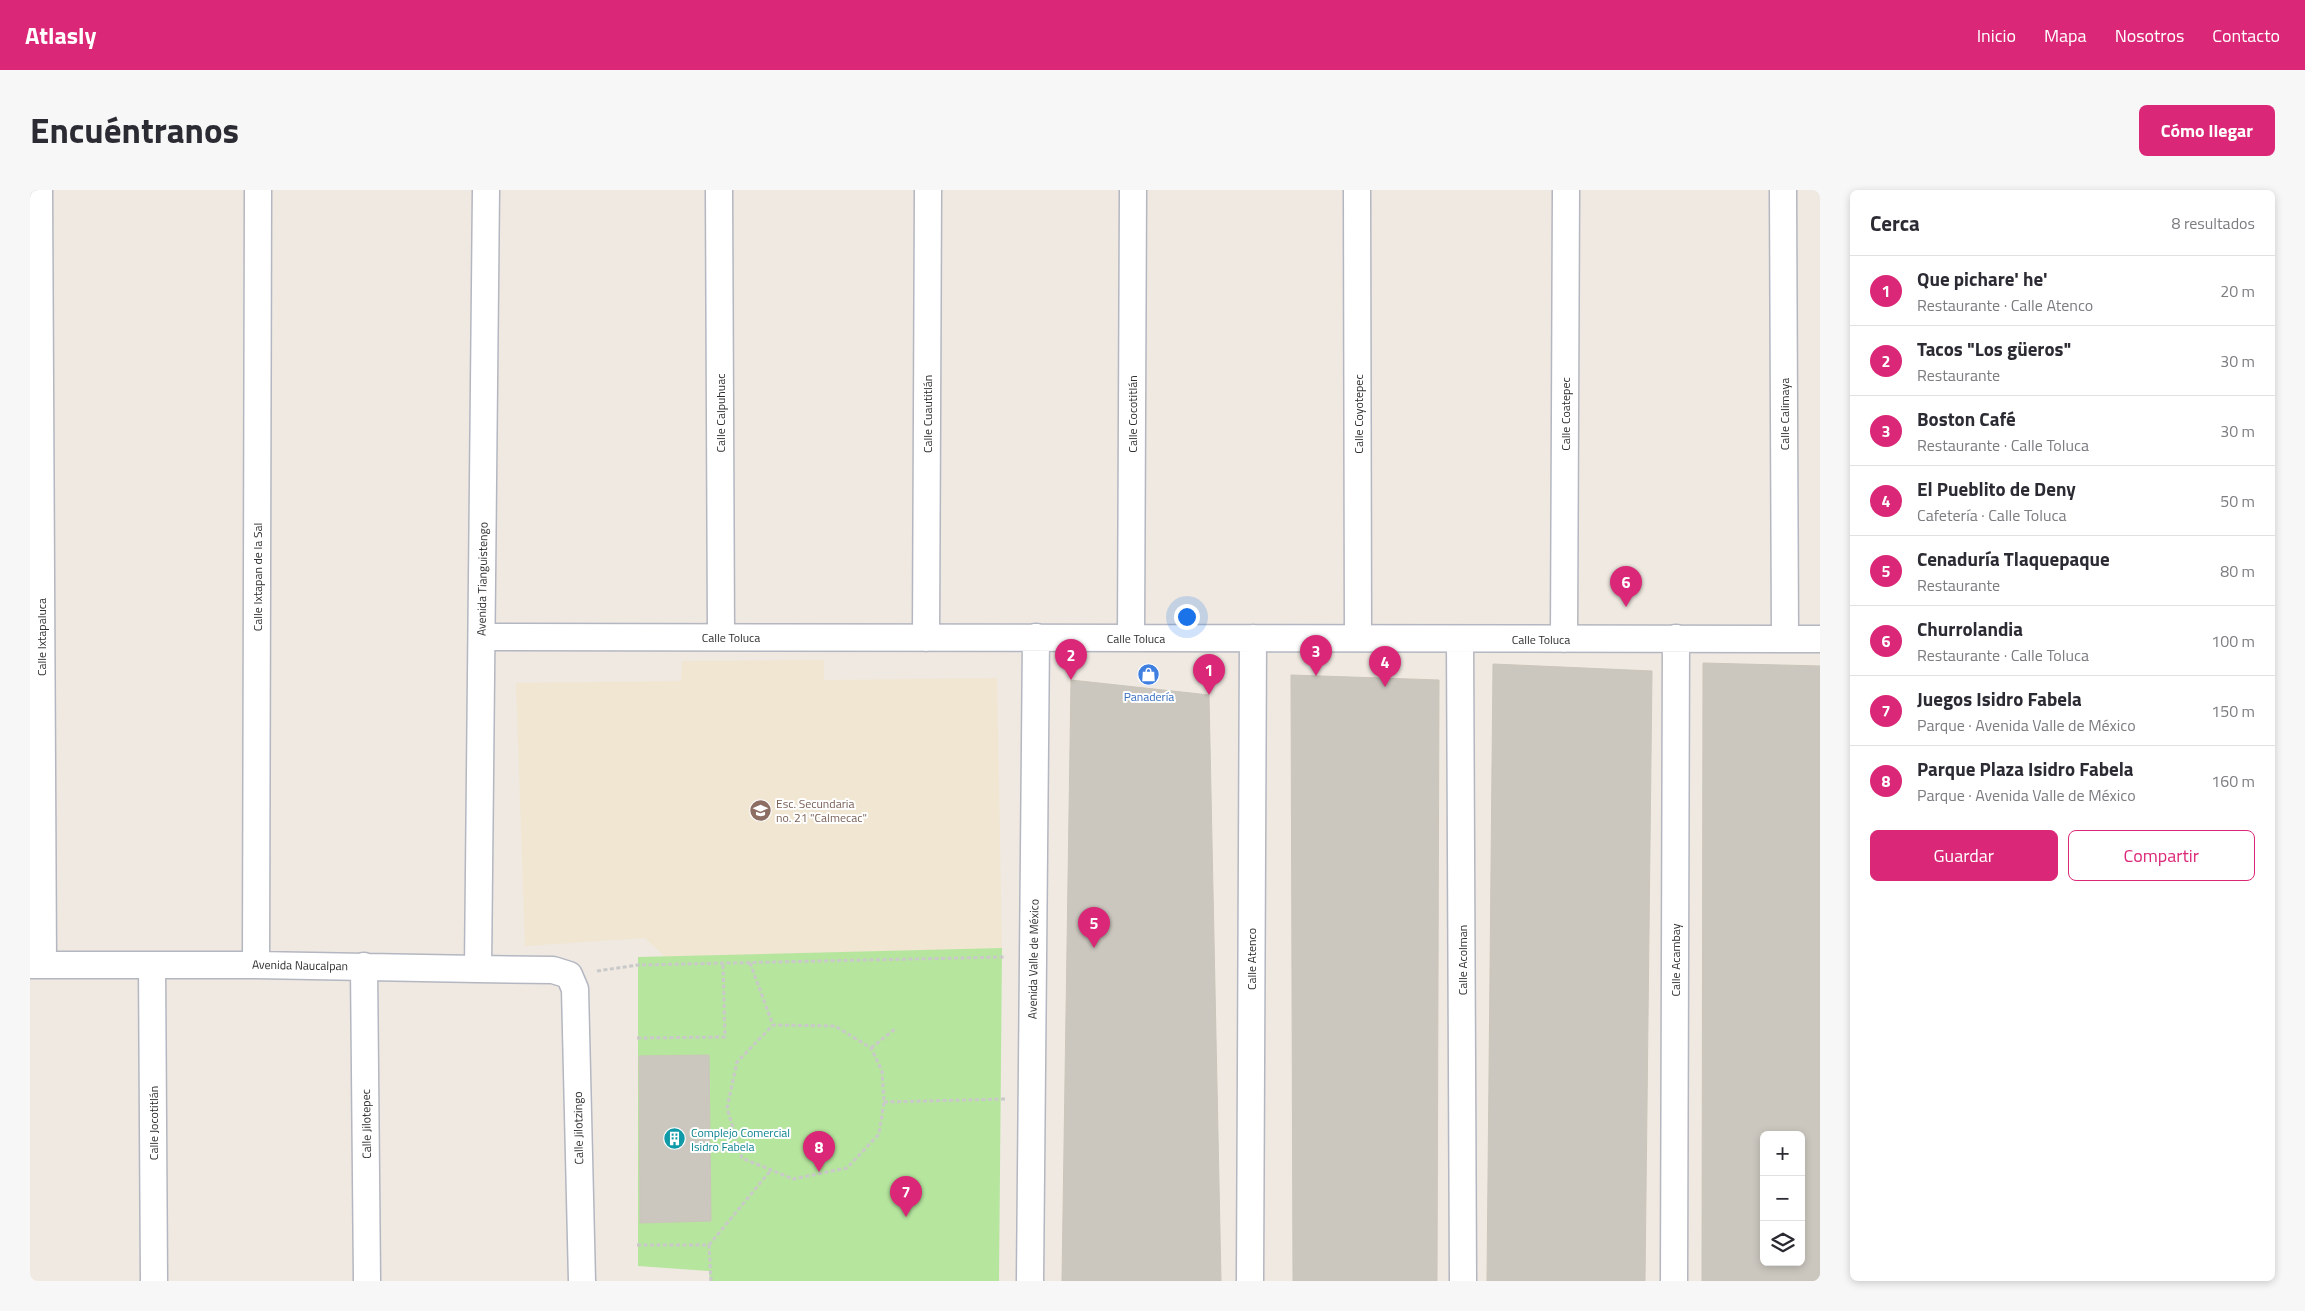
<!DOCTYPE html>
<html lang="es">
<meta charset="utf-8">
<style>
:root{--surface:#fff;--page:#f7f7f7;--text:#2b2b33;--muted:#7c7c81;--line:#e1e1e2;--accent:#db2777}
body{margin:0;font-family:"Titillium Web",sans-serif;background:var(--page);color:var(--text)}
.controls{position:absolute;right:15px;bottom:15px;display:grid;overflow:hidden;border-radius:8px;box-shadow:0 2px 8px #0003}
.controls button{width:45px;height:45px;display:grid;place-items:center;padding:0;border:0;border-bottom:1px solid var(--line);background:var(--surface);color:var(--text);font:25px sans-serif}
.you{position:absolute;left:1156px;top:426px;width:18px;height:18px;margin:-12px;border:4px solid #fff;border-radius:50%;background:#1a73e8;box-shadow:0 0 0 8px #1a73e833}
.badge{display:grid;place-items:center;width:32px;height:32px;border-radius:50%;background:var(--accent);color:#fff;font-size:16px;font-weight:700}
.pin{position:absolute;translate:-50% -41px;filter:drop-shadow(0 1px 2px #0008)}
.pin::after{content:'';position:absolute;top:26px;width:18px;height:15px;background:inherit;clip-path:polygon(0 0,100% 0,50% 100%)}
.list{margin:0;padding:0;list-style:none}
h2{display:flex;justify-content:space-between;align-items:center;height:65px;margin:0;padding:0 20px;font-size:21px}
h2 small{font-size:16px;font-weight:400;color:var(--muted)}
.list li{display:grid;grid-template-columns:32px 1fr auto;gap:15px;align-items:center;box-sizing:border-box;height:70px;padding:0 20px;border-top:1px solid var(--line)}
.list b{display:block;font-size:19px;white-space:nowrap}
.list p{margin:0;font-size:16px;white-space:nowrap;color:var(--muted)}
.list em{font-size:16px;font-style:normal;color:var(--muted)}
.actions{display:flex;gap:10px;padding:15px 20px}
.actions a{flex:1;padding:11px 0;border:1px solid var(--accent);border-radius:8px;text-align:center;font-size:18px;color:var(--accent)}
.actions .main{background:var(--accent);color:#fff}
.icon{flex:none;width:28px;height:28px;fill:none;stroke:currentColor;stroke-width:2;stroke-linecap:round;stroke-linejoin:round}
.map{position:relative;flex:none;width:1790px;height:1091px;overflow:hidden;border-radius:8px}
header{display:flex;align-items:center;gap:30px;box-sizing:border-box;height:70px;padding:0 25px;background:var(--accent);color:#fff}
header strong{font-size:24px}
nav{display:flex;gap:28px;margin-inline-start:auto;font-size:18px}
.intro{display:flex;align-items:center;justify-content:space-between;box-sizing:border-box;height:120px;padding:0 30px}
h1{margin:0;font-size:35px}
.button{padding:12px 22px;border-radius:8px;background:var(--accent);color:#fff;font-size:18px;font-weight:700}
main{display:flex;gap:30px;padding:0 30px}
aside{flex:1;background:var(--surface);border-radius:8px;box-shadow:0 2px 8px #0003}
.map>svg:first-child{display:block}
</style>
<header>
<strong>Atlasly</strong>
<nav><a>Inicio</a><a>Mapa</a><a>Nosotros</a><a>Contacto</a></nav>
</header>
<div class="intro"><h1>Encuéntranos</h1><a class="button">Cómo llegar</a></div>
<main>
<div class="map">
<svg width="1790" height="1091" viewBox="0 0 1790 1091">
<rect width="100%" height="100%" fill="#efe9e1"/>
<!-- education -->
<path fill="#f0e6d1" d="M794 470V490L967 488 972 758 635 767 615 748 495 756 486 493 651 491 652 471Z"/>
<!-- green -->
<path fill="#b6e59e" d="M972 758 969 1091H680L679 1081 608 1076V767Z"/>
<!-- building -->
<path fill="#cbc7bf" stroke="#cbc5ba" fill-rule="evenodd" d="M1673 473 1790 476V1091H1672ZM1734 945H1771V1072H1734Z
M1463 474 1622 481 1615 1091H1457Z
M1261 485 1409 490 1407 1091H1263Z
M1041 490 1179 505 1191 1091H1032Z
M679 865 681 1031 610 1033 609 866Z"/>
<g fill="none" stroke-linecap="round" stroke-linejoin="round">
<defs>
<path id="minor" d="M9 0 13 775
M689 0 691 447
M1327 0 1328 448
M1753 0 1755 448
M452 447 1790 449
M896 448 898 0
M1101 448 1103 0
M1430 449 1433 1091
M1534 449 1536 0
M0 775H226L448 779 523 780 539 785 545 799 552 1091
M122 775 124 1091
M226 775 228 0
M334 776 337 1091
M448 779 456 0
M1000 1091 1006 447
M1220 1091 1223 448
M1644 1091 1646 448"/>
</defs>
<!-- minor casing -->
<use href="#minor" stroke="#b4b7c1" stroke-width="29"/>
<!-- path -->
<path stroke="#c9c9c9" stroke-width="3" stroke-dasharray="4 2.5" stroke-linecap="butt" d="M720 773 743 835 805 836 841 858 852 881 854 912 849 944 817 978 763 989 712 968 697 918 707 872 743 835
M567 781 608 775 975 767
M607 848 695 847 693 774
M841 858 865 839
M854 912 975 909
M607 1055H679L681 1091
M679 1055 741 980"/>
<!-- minor -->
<use href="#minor" stroke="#fff" stroke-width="26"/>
</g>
<!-- icons -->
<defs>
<symbol id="shop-disc" viewBox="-11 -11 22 22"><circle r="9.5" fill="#3f7fe0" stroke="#fff"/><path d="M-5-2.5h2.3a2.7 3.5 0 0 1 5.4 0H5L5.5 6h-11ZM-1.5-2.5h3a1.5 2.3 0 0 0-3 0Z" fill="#fff"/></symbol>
<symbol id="school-disc" viewBox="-11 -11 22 22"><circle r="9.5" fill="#8d6e63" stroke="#fff"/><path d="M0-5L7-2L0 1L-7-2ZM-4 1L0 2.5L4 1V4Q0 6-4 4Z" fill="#fff"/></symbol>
<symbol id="building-disc" viewBox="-11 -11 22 22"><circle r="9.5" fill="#0f9aa8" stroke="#fff"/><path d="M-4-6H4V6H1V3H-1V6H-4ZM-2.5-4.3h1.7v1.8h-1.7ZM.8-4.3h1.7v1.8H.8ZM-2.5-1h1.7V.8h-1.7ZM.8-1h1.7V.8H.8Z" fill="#fff"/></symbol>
</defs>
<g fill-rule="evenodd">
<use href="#shop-disc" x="1106" y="472" width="25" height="25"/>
<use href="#school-disc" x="718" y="608" width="25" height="25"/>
<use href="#building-disc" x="632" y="936" width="25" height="25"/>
</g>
<g text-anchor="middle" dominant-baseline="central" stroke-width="4" stroke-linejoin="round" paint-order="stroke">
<!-- street labels -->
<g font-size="12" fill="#2e2e2e" stroke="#fff">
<text transform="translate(690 223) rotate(-90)">Calle Calpuhuac</text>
<text transform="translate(897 224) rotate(-90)">Calle Cuautitlán</text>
<text transform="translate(1102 224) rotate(-90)">Calle Cocotitlán</text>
<text transform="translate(1328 224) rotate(-90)">Calle Coyotepec</text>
<text transform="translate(1535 224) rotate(-90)">Calle Coatepec</text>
<text transform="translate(1754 224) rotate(-90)">Calle Calimaya</text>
<text transform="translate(227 387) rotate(-90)">Calle Ixtapan de la Sal</text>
<text transform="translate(452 389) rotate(-89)">Avenida Tianguistengo</text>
<text transform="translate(11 447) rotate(-90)">Calle Ixtapaluca</text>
<text x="701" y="447">Calle Toluca</text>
<text x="1106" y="448">Calle Toluca</text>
<text x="1511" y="449">Calle Toluca</text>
<text transform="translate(1003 769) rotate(-89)">Avenida Valle de México</text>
<text transform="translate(1221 769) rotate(-90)">Calle Atenco</text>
<text transform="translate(1432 770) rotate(-90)">Calle Acolman</text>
<text transform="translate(1645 770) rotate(-90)">Calle Acambay</text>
<text transform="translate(270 775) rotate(1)">Avenida Naucalpan</text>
<text transform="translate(123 933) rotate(-90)">Calle Jocotitlán</text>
<text transform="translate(336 934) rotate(-91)">Calle Jilotepec</text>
<text transform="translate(548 938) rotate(-91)">Calle Jilotzingo</text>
</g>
<!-- shop labels -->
<g font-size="12" fill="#366cbe" stroke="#fff">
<text x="1119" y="506">Panadería</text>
</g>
<!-- education labels -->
<g font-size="12" fill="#785e54" stroke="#fff" text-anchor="start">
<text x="746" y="613">Esc. Secundaria<tspan x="746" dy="14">no. 21 "Calmecac"</tspan></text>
</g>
<!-- culture labels -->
<g font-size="12" fill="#0d838f" stroke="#fff" text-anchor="start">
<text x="661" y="942">Complejo Comercial<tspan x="661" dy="14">Isidro Fabela</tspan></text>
</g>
</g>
</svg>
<div class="controls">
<button>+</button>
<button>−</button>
<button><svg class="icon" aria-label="layers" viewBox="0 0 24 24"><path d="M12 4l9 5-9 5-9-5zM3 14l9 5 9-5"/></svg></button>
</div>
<div class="you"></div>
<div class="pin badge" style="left:1179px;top:505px">1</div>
<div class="pin badge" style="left:1041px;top:490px">2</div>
<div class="pin badge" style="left:1286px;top:486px">3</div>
<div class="pin badge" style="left:1355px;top:497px">4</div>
<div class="pin badge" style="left:1064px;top:758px">5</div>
<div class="pin badge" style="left:1596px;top:417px">6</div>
<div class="pin badge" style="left:876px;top:1027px">7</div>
<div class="pin badge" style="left:789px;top:982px">8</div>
</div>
<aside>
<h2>Cerca<small>8 resultados</small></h2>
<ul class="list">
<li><span class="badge">1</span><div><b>Que pichare' he'</b><p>Restaurante · Calle Atenco</p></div><em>20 m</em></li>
<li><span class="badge">2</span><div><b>Tacos &quot;Los güeros&quot;</b><p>Restaurante</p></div><em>30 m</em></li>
<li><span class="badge">3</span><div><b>Boston Café</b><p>Restaurante · Calle Toluca</p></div><em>30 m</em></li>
<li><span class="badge">4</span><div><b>El Pueblito de Deny</b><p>Cafetería · Calle Toluca</p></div><em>50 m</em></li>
<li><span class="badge">5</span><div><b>Cenaduría Tlaquepaque</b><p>Restaurante</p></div><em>80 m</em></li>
<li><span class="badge">6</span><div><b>Churrolandia</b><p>Restaurante · Calle Toluca</p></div><em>100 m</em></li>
<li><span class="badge">7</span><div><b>Juegos Isidro Fabela</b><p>Parque · Avenida Valle de México</p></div><em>150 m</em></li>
<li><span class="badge">8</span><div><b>Parque Plaza Isidro Fabela</b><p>Parque · Avenida Valle de México</p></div><em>160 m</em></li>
</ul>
<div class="actions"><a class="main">Guardar</a><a>Compartir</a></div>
</aside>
</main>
